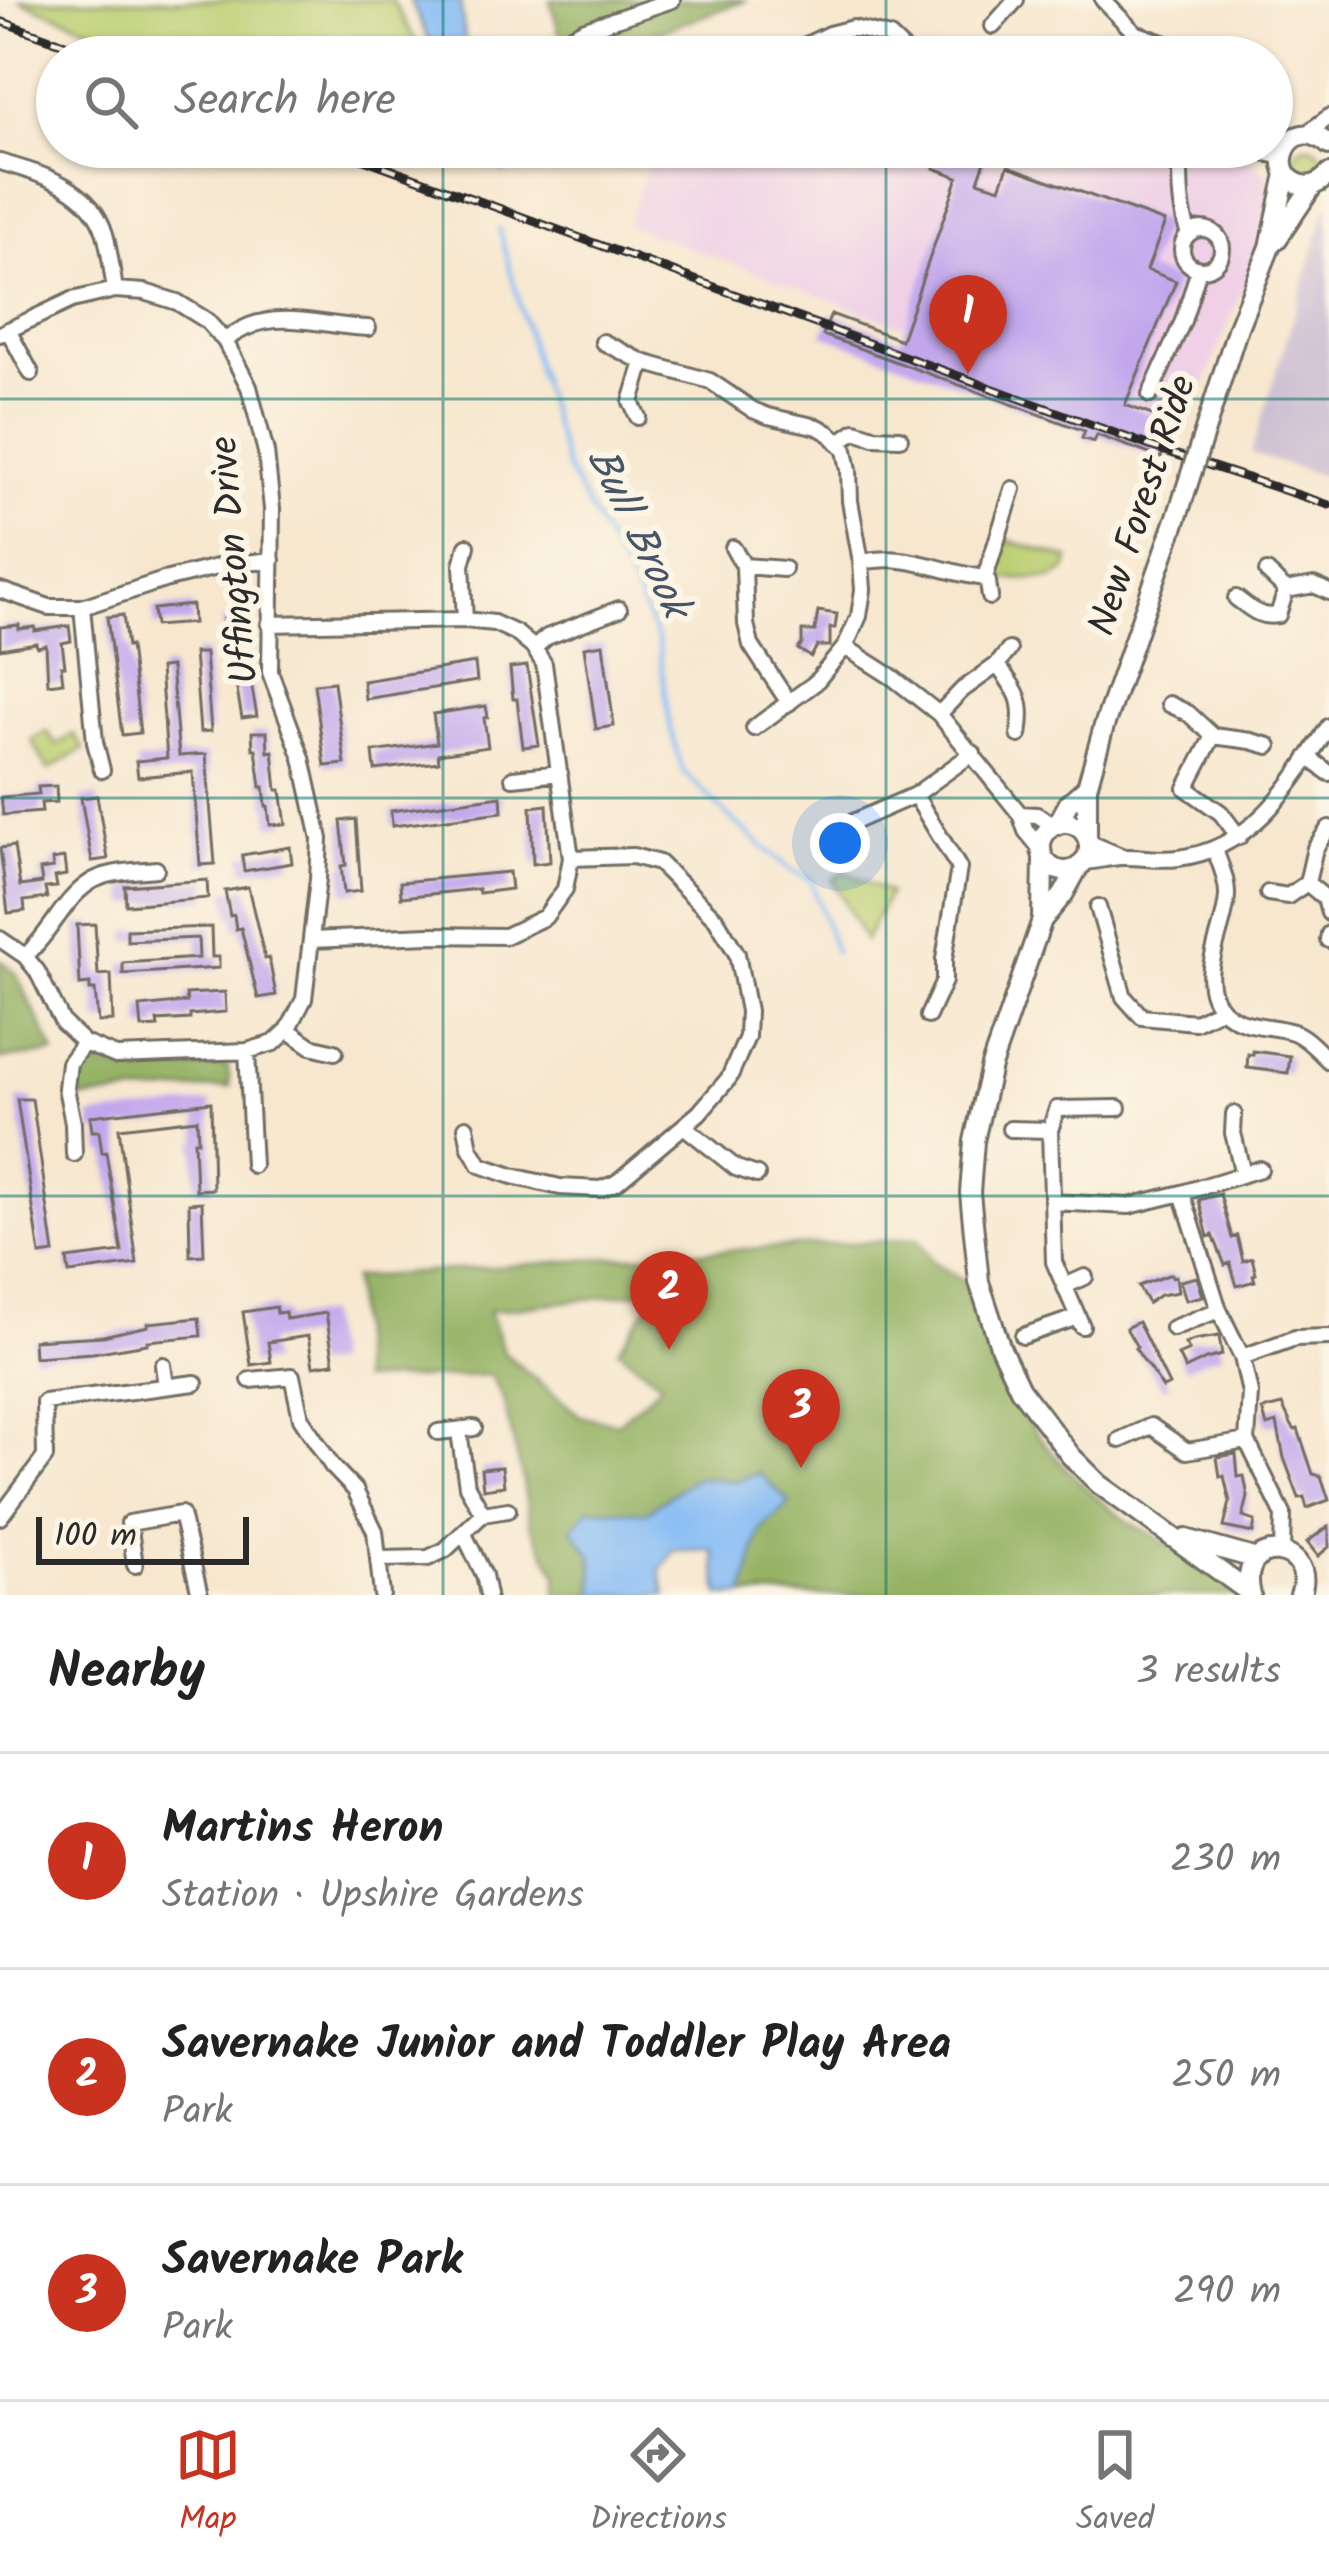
<!DOCTYPE html>
<meta charset="utf-8">
<style>
:root{--surface:#fff;--page:#f2f2f2;--text:#222;--muted:#767676;--line:#e0e0e0;--accent:#c8321e}
body{margin:0;font-family:Kalam,sans-serif;background:var(--page);color:var(--text)}
.scale{position:absolute;left:36px;bottom:30px;width:213px;box-sizing:border-box;padding-left:12px;border:6px solid #2b2b2b;border-top:0;font-size:33px;line-height:42px;white-space:nowrap;color:#2b2b2b;-webkit-text-stroke:9px #fcf5e5;paint-order:stroke}
.you{position:absolute;left:840px;top:843px;width:42px;height:42px;margin:-30px;border:9px solid #fff;border-radius:50%;background:#1a73e8;box-shadow:0 0 0 18px #1a73e833}
.badge{display:grid;place-items:center;width:78px;height:78px;border-radius:50%;background:var(--accent);color:#fff;font-size:39px;font-weight:700}
.pin{position:absolute;translate:-50% -99px;filter:drop-shadow(0 3px 6px #0008)}
.pin::after{content:'';position:absolute;top:63px;width:42px;height:36px;background:inherit;clip-path:polygon(0 0,100% 0,50% 100%)}
.list{margin:0;padding:0;list-style:none}
h2{display:flex;justify-content:space-between;align-items:center;height:156px;margin:0;padding:0 48px;font-size:51px}
h2 small{font-size:39px;font-weight:400;color:var(--muted)}
.list li{display:grid;grid-template-columns:78px 1fr auto;gap:36px;align-items:center;box-sizing:border-box;height:216px;padding:0 48px;border-top:3px solid var(--line)}
.list b{display:block;font-size:45px;white-space:nowrap}
.list p{margin:0;font-size:39px;white-space:nowrap;color:var(--muted)}
.list em{font-size:39px;font-style:normal;color:var(--muted)}
.icon{flex:none;width:66px;height:66px;fill:none;stroke:currentColor;stroke-width:2;stroke-linecap:round;stroke-linejoin:round}
.map{position:relative;flex:none;width:1329px;height:1595px;overflow:hidden}
.search{position:absolute;background:var(--surface);box-shadow:0 3px 9px #0004;left:36px;right:36px;top:36px;height:132px;display:flex;align-items:center;gap:30px;box-sizing:border-box;padding:0 42px;border-radius:66px;color:var(--muted);font-size:45px}
.sheet{height:804px;background:var(--surface)}
nav{display:flex;justify-content:space-around;align-items:center;box-sizing:border-box;height:168px;border-top:3px solid var(--line);background:var(--surface);font-size:33px;color:var(--muted)}
nav a{display:grid;justify-items:center;gap:6px}
nav .on{color:var(--accent)}
.map>svg:first-child{display:block}
</style>
<div class="map">
<svg width="1329" height="1595" viewBox="0 0 1329 1595">
<rect width="100%" height="100%" fill="#fcf5e5"/>
<filter id="ink" filterUnits="userSpaceOnUse"><feTurbulence type="fractalNoise" baseFrequency=".00833" numOctaves="2"/><feDisplacementMap in="SourceGraphic" scale="24" xChannelSelector="R" yChannelSelector="G"/><feConvolveMatrix kernelMatrix="1 2 1 2 8 2 1 2 1" color-interpolation-filters="sRGB"/></filter>
<filter id="wash" filterUnits="userSpaceOnUse"><feTurbulence type="fractalNoise" baseFrequency=".004" numOctaves="4" result="noise"/><feDisplacementMap in="SourceGraphic" scale="48" xChannelSelector="R" yChannelSelector="G"/><feGaussianBlur stdDeviation="2.7" result="paint"/><feColorMatrix in="noise" values="0 0 0 0 0 0 0 0 0 0 0 0 0 0 0 0 0 1.4 0 .05"/><feComposite in="paint" operator="in"/></filter>
<g filter="url(#wash)">
<rect width="100%" height="100%" fill="#f7e7cf"/>
<!-- built -->
<path fill="#efd0e6" d="M852 41 890 50 898 57H801Z
M653 147H1022L1129 162 1244 159 1257 165 1269 177 1273 197 1264 234 1186 430 627 225Z"/>
<!-- industrial -->
<path fill="#cdbed2" d="M1328 204 1329 205V478L1251 454Z"/>
<!-- green -->
<path fill="#bccf73" stroke="#747d4f" stroke-width="3" d="M18 0H392L425 57H166Z
M1293 161a15 15 0 1 1 30 0a15 15 0 1 1-30 0Z
M1007 540 1069 559 1066 570 1052 579H997Z
M47 731 56 745 74 734 84 749 48 770 32 740Z
M844 871 889 893 865 941 833 880Z"/>
<!-- forest -->
<path fill="#95b265" stroke="#606e48" stroke-width="3" fill-rule="evenodd" d="M550 0H747L607 50 602 57H566Z
M0 960 16 974 55 1053 0 1059Z
M89 1062 120 1070 228 1066 230 1087 72 1099Z
M917 1239 933 1262 963 1280C971 1303 978 1328 987 1351 1014 1415 1072 1483 1129 1522 1158 1542 1221 1563 1236 1595H744L760 1529 759 1473 736 1481 696 1478 646 1512 589 1508 573 1529 592 1555 595 1595H557V1574L530 1524 522 1476 502 1396 490 1375 360 1381 353 1278 647 1255ZM659 1290 618 1350 662 1383 618 1423 580 1416 504 1353 489 1311Z"/>
<!-- water -->
<path fill="#86bcf5" stroke="#587490" stroke-width="3" d="M410 0H460L467 57H437Z
M759 1473 790 1503 760 1529 744 1595H720L713 1550H674L660 1572 666 1595H595L592 1555 572 1529 589 1508 646 1512 696 1477 736 1481Z"/>
<g fill="none" stroke-linecap="round" stroke-linejoin="round">
<!-- stream -->
<path stroke="#86bcf5" stroke-width="4.5" d="M501 147 504 173
M499 228 539 376 567 469 634 589 658 640 670 728 683 771 733 821 791 870 811 880 835 952"/>
</g>
<g id="blocks">
<!-- building -->
<path fill="#c2a7ed" d="M942 147H990L978 181 1000 188 1008 166 1165 222 1147 270 1176 281 1125 405 1173 423 1161 458 1097 435 1094 442 1082 438 1085 431 823 335 831 314 901 340 958 177 934 168Z
M192 605 193 623 155 626 153 609Z
M818 611 837 614 835 628H830V646H817L811 657 798 649 802 644V631H815Z
M123 615 127 647 130 646 140 733 122 735 107 617Z
M239 619 244 660H247L257 716 242 718 227 635H224L223 620Z
M19 625V629L35 627V631L69 626 71 641 62 643 65 666H61L63 682 48 684 46 645 37 647 36 643 0 649V627Z
M603 644 614 726 596 729 584 647Z
M194 653H205L211 731 200 732Z
M475 663 477 681 365 699 363 681Z
M527 666 539 745 523 747 517 699H513L510 668Z
M171 667 179 756 206 754 215 864 200 865 193 772 138 777 136 761 167 758 160 668Z
M334 682 345 764 325 766 314 684Z
M486 706 488 717 484 718 488 747 438 754 439 762 375 770 373 752 437 743 433 714Z
M252 732H267L268 752 273 751 277 790H281L286 824 270 825 268 806H266L264 787H261L256 749H253Z
M56 786 57 802 41 803 42 812 3 815 1 797 39 794 38 787Z
M97 796 108 859 92 861 81 798Z
M501 796 502 812 392 826 391 811Z
M547 805 550 862 533 864 531 807Z
M356 819 361 891 344 893 341 866 346 865 341 821Z
M14 846 20 886 42 883 40 870 53 868 52 860 64 858 66 875 55 877 57 887 45 888 47 898 24 901 25 911 8 913 0 848Z
M290 847 292 863 244 871 242 855Z
M509 872 511 889 479 893 478 889 401 897 400 882Z
M207 880 208 898 126 905 125 886Z
M248 887 265 959 269 958 276 995 258 998 241 928 236 929 234 915 230 916 225 891Z
M95 924 98 975 111 974 113 1021 98 1022 95 990H90V984L80 985 77 925Z
M211 927 212 957H219V968L123 974V963L199 958 198 938 127 941V930Z
M225 992 226 1012 190 1015V1019L157 1021 158 1027 142 1028 140 1007 187 1002 186 994Z
M1253 1051 1290 1056 1288 1073 1247 1068 1248 1054 1253 1055Z
M17 1099H32L54 1253 40 1255Z
M211 1102 213 1189 196 1190 194 1141H198L197 1119 119 1128 137 1264 69 1273 67 1259 122 1252 106 1152 102 1153 99 1131H92L90 1116Z
M1220 1194 1232 1238 1237 1236 1243 1261 1252 1258 1256 1274 1253 1275 1255 1281 1237 1286 1230 1263 1225 1265 1213 1235 1208 1237 1199 1200Z
M202 1202 204 1255 190 1256 189 1203Z
M1171 1274 1172 1277 1176 1276 1178 1292 1160 1295 1148 1303 1138 1286Z
M1197 1277 1203 1296 1186 1300 1180 1281Z
M276 1307 277 1313 285 1312 286 1319 326 1313 334 1363 313 1366 308 1336 268 1342 271 1362 251 1365 243 1312Z
M199 1318 201 1336 147 1341V1344L93 1353 34 1357 33 1340 103 1336 148 1326V1323Z
M1138 1322 1169 1385 1163 1388 1135 1348 1137 1347 1126 1328Z
M1219 1336 1222 1355 1206 1359 1185 1369 1178 1355 1189 1350 1185 1344 1194 1340Z
M1282 1405 1292 1426 1295 1430 1298 1429 1313 1474 1321 1476 1329 1500 1307 1508 1304 1497 1299 1498 1284 1458 1277 1423 1267 1426 1262 1410Z
M1236 1454 1238 1477 1244 1476 1248 1497 1243 1517 1255 1521 1253 1533 1224 1527 1230 1502 1224 1476 1220 1477 1217 1457Z
M502 1467 504 1486 483 1489 481 1469Z
M1329 1526V1547L1318 1556 1307 1542Z"/>
</g>
</g>
<g filter="url(#ink)">
<use href="#blocks" fill-opacity="0" stroke="#726d64" stroke-width="3"/>
<g fill="none" stroke-linecap="round" stroke-linejoin="round">
<defs>
<path id="street" d="M1103 0 1135 33 1122 57
M993 26 1016 0
M1135 33 1203 57
M562 50 570 37 583 30 672 0
M768 57 794 51 829 34 853 28 890 37 911 57
M1306 134 1329 117
M1071 147 1144 152 1232 147
M1222 151 1265 153 1283 157
M1180 152C1180 180 1179 207 1189 234
M0 162C41 174 91 187 105 234 110 252 112 272 115 290
M1182 249a20 20 0 1 1 40 0a20 20 0 1 1-40 0Z
M8 330 31 373
M0 334 72 300 115 290 145 292 177 302 206 320 225 341 249 387 266 452 272 509 270 672 302 758 320 839 318 879 304 999 288 1030 274 1043 247 1051 116 1056 84 1043 63 1023 37 971 25 956 0 939
M225 341C267 304 317 326 368 328
M603 342 643 362 710 381 753 410 768 416 818 427 830 434 845 450 849 470 850 501 861 562 863 590 859 616 845 647 815 683 754 728
M1150 395 1183 321 1199 269
M638 417 631 402 643 362
M839 442 855 431 874 437 900 438
M733 548 744 566 746 624 751 645 789 703
M861 562C910 552 937 572 985 578
M744 566 784 569
M0 590 49 607H82L164 580 221 566 272 560
M1286 590 1314 585 1329 592
M990 597 988 582 985 578 1013 489
M1236 598C1250 608 1260 619 1278 615L1286 590 1267 572
M82 607 95 742 102 770
M465 620 462 565 467 546
M269 624 465 620 494 623 516 633 534 648 544 664 571 858 565 889 545 917 505 936 429 935 311 940
M845 647 892 677 939 714 1020 814 1026 831 1040 848
M534 648 547 637 619 609
M997 665C1018 692 1025 701 1019 735
M1169 704 1188 713 1213 736 1251 741 1269 746
M939 714 962 690 997 665 1009 650
M1213 736 1186 788 1221 813 1239 837
M1308 757 1329 773
M513 778 560 773
M1020 814 1037 815 1055 826
M844 826 915 795
M1088 842 1123 857
M1215 850C1220 864 1227 879 1227 894 1227 930 1192 979 1223 1010 1243 1029 1269 1024 1293 1032 1307 1037 1318 1051 1329 1061
M1084 862C1096 861 1109 858 1121 857 1140 856 1159 861 1178 858 1254 849 1291 784 1329 726
M1307 883 1325 898 1329 913
M1268 893 1288 896 1307 883 1315 848 1329 828
M1098 907 1124 997 1142 1017 1195 1022 1222 1009
M1328 940 1329 934
M25 956C49 936 63 900 89 883 106 871 136 871 156 869
M928 1016 944 981V959L959 868 915 795 973 753
M288 1030 311 1046 335 1052
M247 1051 253 1165
M1234 1114 1233 1133 1243 1174
M466 1127 470 1148 480 1165 512 1176 560 1187 600 1189 616 1183 699 1113 729 1078 747 1037 748 1011 737 954 716 919 659 863 633 856 571 858
M685 1127 736 1168 757 1175
M1010 1129 1050 1130
M74 1154 73 1123 66 1088 69 1063 84 1043
M1182 1193 1219 1310 1242 1357 1250 1393 1247 1441 1283 1514 1282 1552
M1052 1202 1129 1206 1182 1193 1260 1169
M1065 1286 1085 1277
M1082 1326 1054 1262 1050 1130 1057 1109 1118 1108
M1173 1328 1219 1310
M1023 1336 1078 1317
M1242 1357 1295 1338 1329 1337
M163 1365 166 1386
M250 1380 292 1376 301 1418 332 1466 355 1490 375 1531 382 1595
M438 1432 474 1428
M459 1432 467 1486 483 1514
M1120 1440 1151 1426 1187 1451 1247 1441
M0 1517 45 1457 44 1402 195 1383
M464 1534 484 1575 488 1595
M380 1559 428 1558 445 1550 483 1514 508 1510
M135 1565 129 1523 181 1514 200 1595"/>
<path id="secondary" d="M1329 145C1290 109 1262 176 1303 185 1314 187 1321 182 1329 174
M1277 239 1313 185
M1207 424 1238 327 1270 247 1286 174
M1041 847a24 24 0 1 1 48 0a24 24 0 1 1-48 0Z
M1057 825 1069 803 1087 787
M1087 838V787L1104 726 1180 508
M1043 859 1042 920 991 1066 974 1141 970 1193 979 1282 1001 1349 1020 1389 1071 1456 1099 1484 1250 1593
M1042 920 1063 895 1079 866
M1186 1539 1257 1559
M1251 1595C1235 1531 1321 1544 1300 1595"/>
</defs>
<!-- street casing -->
<use href="#street" stroke="#726d64" stroke-width="20"/>
<!-- secondary casing -->
<use href="#secondary" stroke="#726d64" stroke-width="24"/>
<!-- street -->
<use href="#street" stroke="#fff" stroke-width="14"/>
<!-- secondary -->
<use href="#secondary" stroke="#fff" stroke-width="18"/>
<defs>
<path id="rail" d="M0 21 101 57
M331 147 1150 446 1329 505"/>
</defs>
<!-- rail casing -->
<use href="#rail" stroke="#2b2b2b" stroke-width="9"/>
<!-- rail -->
<use href="#rail" stroke="#fcf5e5" stroke-width="4.5" stroke-dasharray="14" stroke-linecap="butt"/>
<defs>
<path id="secondary-bridge" d="M1180 508 1207 424"/>
</defs>
<!-- secondary-bridge casing -->
<use href="#secondary-bridge" stroke="#726d64" stroke-width="24" stroke-linecap="butt"/>
<!-- secondary-bridge -->
<use href="#secondary-bridge" stroke="#fff" stroke-width="18"/>
</g>
</g>
<!-- grid -->
<path fill="none" stroke="#0f766e" stroke-width="3" stroke-opacity="0.55" d="M443 0V57M886 0V57M443 147V1595M886 147V1595M0 399H1329M0 798H1329M0 1196H1329"/>
<g text-anchor="middle" dominant-baseline="central" stroke-width="12" stroke-linejoin="round" paint-order="stroke">
<!-- street labels -->
<g font-size="39" fill="#2b2b2b" stroke="#fcf5e5">
<text transform="translate(1144 506) rotate(-72)">New Forest Ride</text>
<text transform="translate(236 560) rotate(-95)">Uffington Drive</text>
</g>
<!-- water labels -->
<g font-size="42" font-style="italic" fill="#465668" stroke="#fcf5e5">
<text transform="translate(637 533) rotate(64)">Bull Brook</text>
</g>
</g>
</svg>
<div class="scale">100 m</div>
<div class="you"></div>
<div class="pin badge" style="left:968px;top:374px">1</div>
<div class="pin badge" style="left:669px;top:1350px">2</div>
<div class="pin badge" style="left:801px;top:1468px">3</div>
<div class="search"><svg class="icon" aria-label="search" viewBox="0 0 24 24"><circle cx="10" cy="10" r="6"/><path d="M15 15l6 6"/></svg>Search here</div>
</div>
<section class="sheet">
<h2>Nearby<small>3 results</small></h2>
<ul class="list">
<li><span class="badge">1</span><div><b>Martins Heron</b><p>Station · Upshire Gardens</p></div><em>230 m</em></li>
<li><span class="badge">2</span><div><b>Savernake Junior and Toddler Play Area</b><p>Park</p></div><em>250 m</em></li>
<li><span class="badge">3</span><div><b>Savernake Park</b><p>Park</p></div><em>290 m</em></li>
</ul>
</section>
<nav>
<a class="on"><svg class="icon" aria-label="map" viewBox="0 0 24 24"><path d="M3 6l6-2 6 2 6-2v14l-6 2-6-2-6 2zM9 4v14M15 6v14"/></svg>Map</a>
<a><svg class="icon" aria-label="directions" viewBox="0 0 24 24"><path d="M12 3l9 9-9 9-9-9zM9 14v-3h6M13 9l2 2-2 2"/></svg>Directions</a>
<a><svg class="icon" aria-label="saved" viewBox="0 0 24 24"><path d="M7 4h10v16l-5-4-5 4z"/></svg>Saved</a>
</nav>
